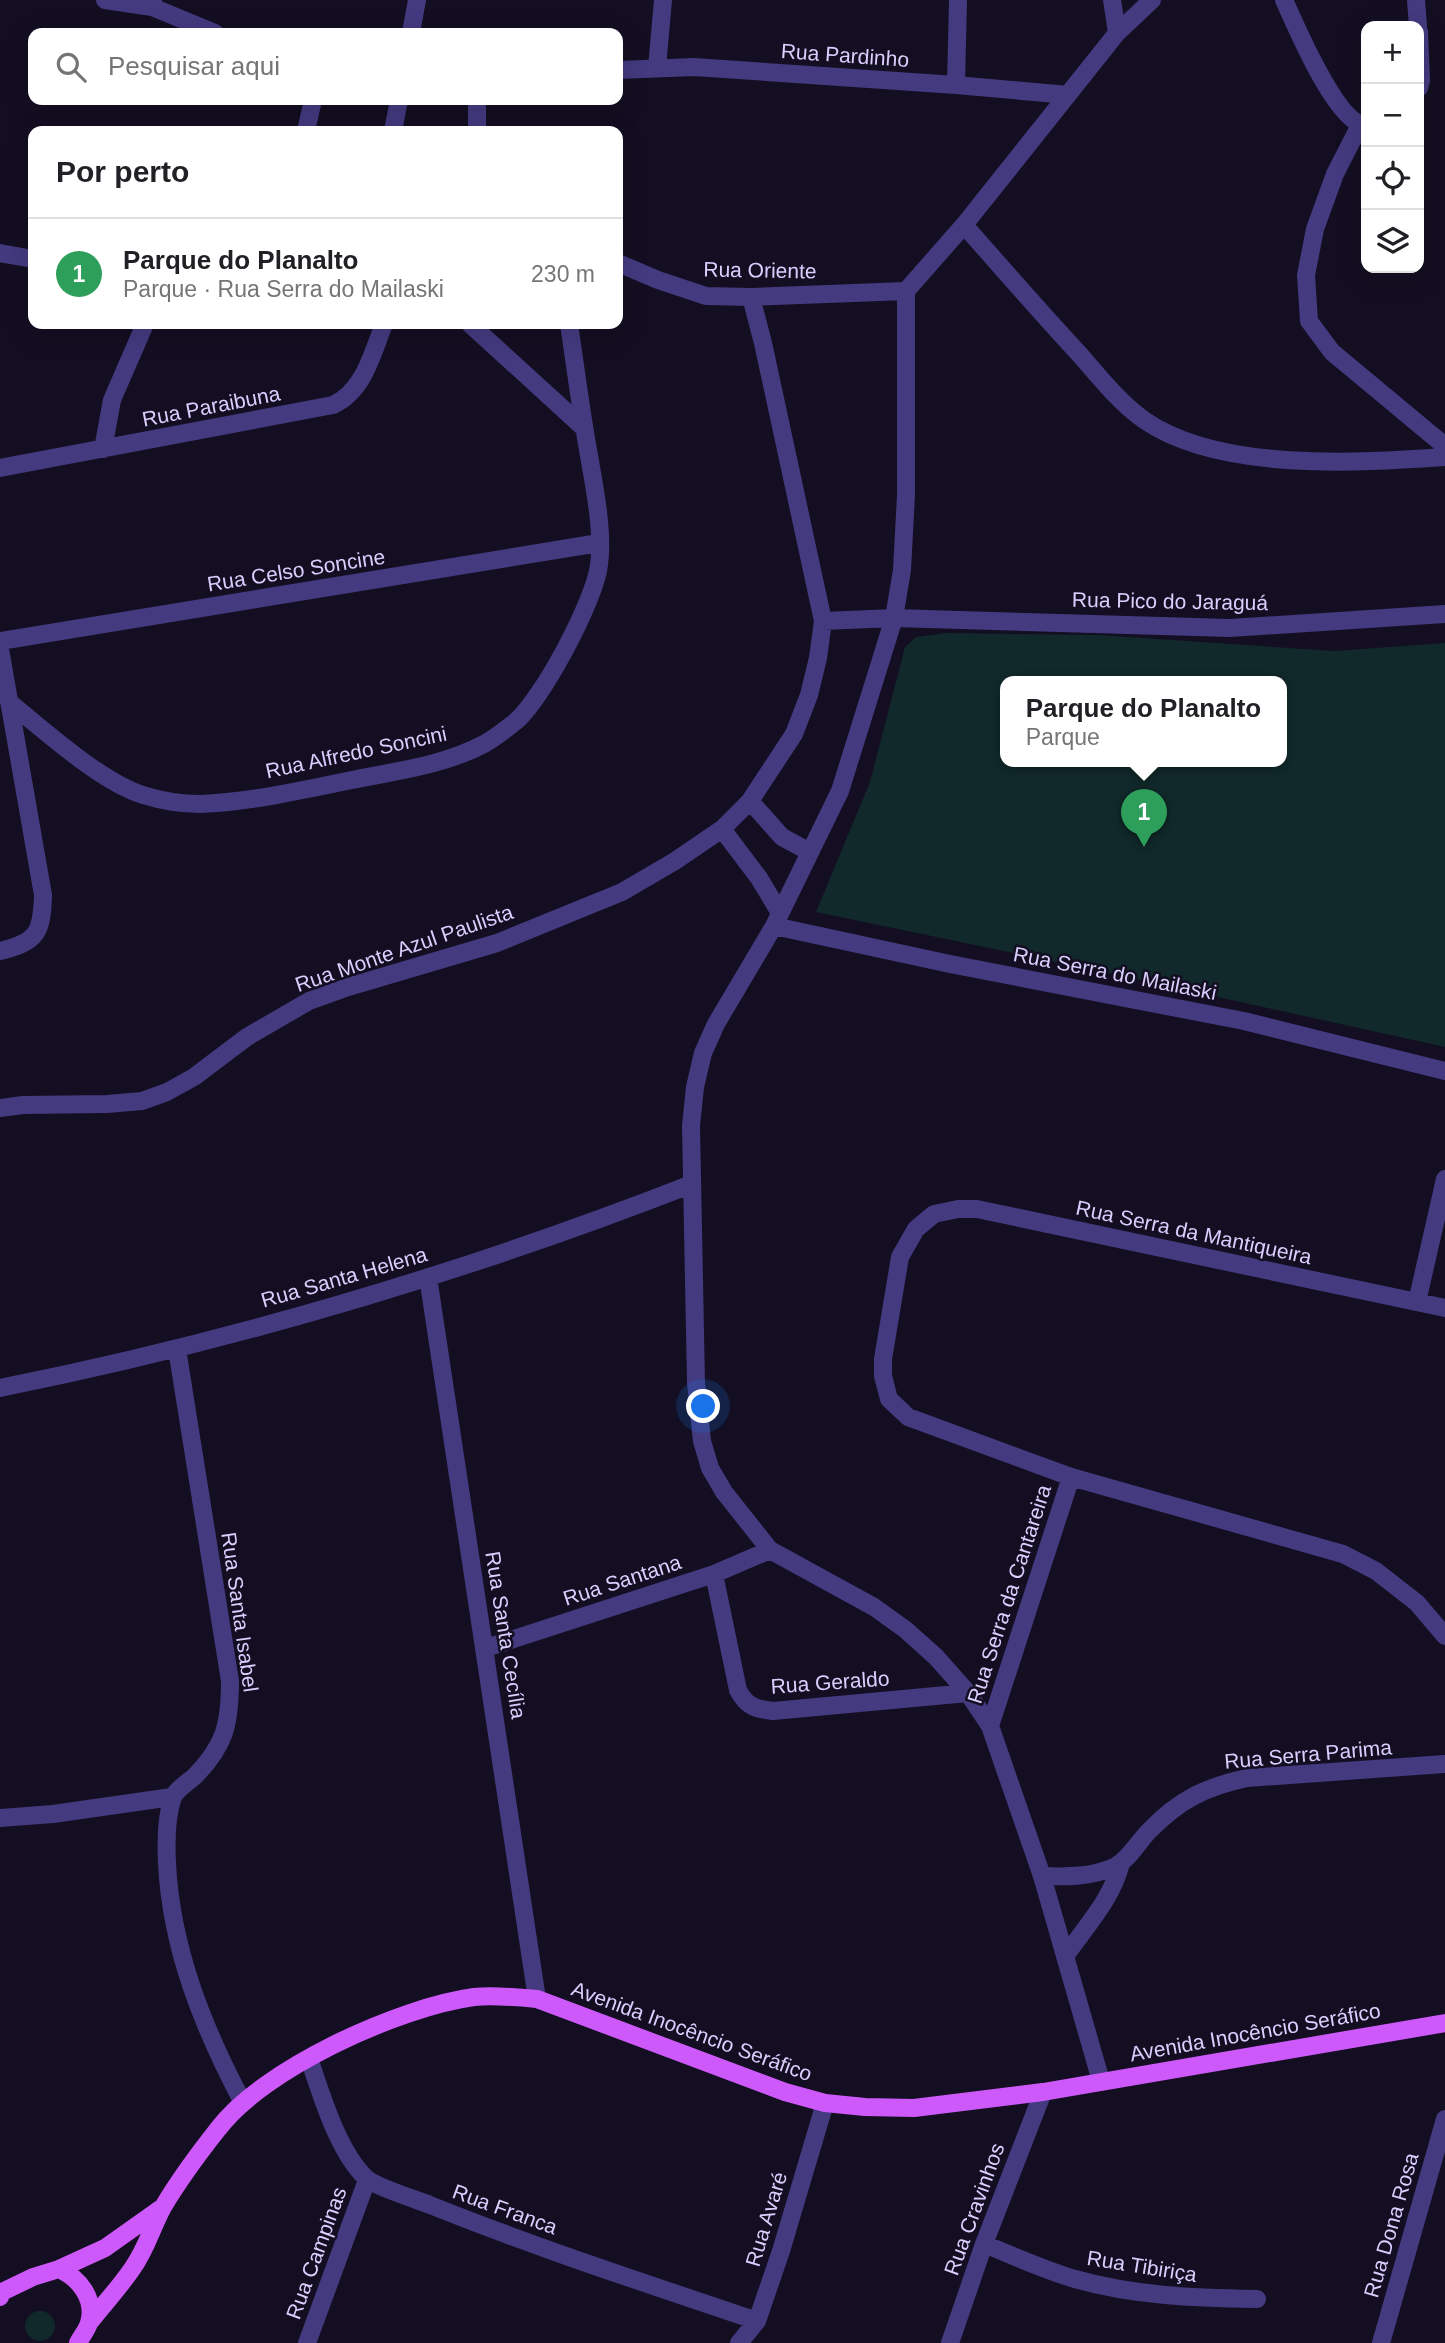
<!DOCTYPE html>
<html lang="pt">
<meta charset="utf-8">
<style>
:root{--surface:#fff;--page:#f2f2f2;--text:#202124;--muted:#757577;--line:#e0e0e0;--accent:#146a81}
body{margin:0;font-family:Arial,sans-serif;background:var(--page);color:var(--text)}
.controls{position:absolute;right:21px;top:21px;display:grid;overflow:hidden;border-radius:14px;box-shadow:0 7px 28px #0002}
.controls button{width:63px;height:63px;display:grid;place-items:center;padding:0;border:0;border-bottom:2px solid var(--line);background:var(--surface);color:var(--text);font:35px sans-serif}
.you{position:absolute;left:704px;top:1407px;width:24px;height:24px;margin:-18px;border:5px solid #fff;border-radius:50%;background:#1a73e8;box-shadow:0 0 0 10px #1a73e833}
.badge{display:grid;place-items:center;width:46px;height:46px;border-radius:50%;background:var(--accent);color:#fff;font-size:23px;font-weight:700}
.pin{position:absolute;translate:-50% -58px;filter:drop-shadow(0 2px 4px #0008)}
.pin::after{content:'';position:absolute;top:37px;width:24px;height:21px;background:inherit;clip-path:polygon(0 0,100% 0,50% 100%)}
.popup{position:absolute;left:1000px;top:676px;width:287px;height:91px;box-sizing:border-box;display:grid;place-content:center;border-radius:14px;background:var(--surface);filter:drop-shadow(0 2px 5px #0005);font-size:23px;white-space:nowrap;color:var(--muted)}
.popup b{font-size:26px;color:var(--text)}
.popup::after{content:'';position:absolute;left:50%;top:100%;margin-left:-14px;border:14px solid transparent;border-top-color:var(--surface)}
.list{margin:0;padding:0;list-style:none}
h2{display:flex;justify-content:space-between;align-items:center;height:91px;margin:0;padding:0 28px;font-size:30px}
h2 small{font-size:23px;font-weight:400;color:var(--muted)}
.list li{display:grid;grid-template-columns:46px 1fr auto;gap:21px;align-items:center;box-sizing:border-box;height:112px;padding:0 28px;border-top:2px solid var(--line)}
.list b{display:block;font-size:26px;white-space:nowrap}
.list p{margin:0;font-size:23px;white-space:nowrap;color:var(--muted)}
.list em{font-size:23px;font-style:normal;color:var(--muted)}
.icon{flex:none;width:38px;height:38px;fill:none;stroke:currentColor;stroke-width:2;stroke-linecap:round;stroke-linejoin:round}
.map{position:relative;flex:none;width:1445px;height:2343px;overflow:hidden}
.search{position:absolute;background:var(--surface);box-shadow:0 7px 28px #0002;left:28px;top:28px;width:595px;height:77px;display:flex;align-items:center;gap:18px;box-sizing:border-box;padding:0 24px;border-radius:14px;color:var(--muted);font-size:26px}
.panel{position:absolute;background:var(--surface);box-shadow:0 7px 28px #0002;left:28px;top:126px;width:595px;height:203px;border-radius:14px}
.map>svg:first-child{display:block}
</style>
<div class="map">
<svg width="1445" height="2343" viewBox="0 0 1445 2343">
<rect width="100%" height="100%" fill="#130e21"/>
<!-- green -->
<path fill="#11292b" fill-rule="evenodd" d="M946 633 1099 635 1334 651 1445 643V1047L1095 970 816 912 870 782 905 647 916 637ZM1006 681H1282V761H1006Z
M25 2326a15 15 0 1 1 30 0a15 15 0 1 1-30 0Z"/>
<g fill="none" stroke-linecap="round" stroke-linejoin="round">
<!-- minor -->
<path stroke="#433a7f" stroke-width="18" d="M105 0 152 7
M153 0 152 7 215 33
M1112 0 1117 33
M1284 0C1296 26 1336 123 1366 126
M1416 0 1418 26
M1419 31 1421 80 1419 88
M411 33 417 0
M657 68 663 0
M618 70 694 67 956 85 1068 95
M956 85 958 0
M1360 125 1335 174 1315 229 1306 275 1309 321 1332 352 1445 446
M306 131 313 100
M393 131 399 100
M477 131V100
M964 225C1003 269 1041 313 1081 356 1100 378 1120 403 1144 420 1219 472 1358 463 1445 457
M0 253 33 259
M618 263 658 280 706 296 751 297 906 291
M470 324 584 428
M103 449 112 400 145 324
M0 468 333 405C364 391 372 354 384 324
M823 621 894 618 1230 628 1445 614
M0 641 599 543
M0 649 43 895C42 933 37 942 0 951
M9 702C45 731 101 782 143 795 162 801 181 804 200 804 251 802 303 790 352 780 396 771 445 765 484 744 495 738 506 729 515 722 542 700 595 600 599 565 604 530 593 480 587 444 580 404 575 364 569 324
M750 801 782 837 810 852
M722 829 759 878 780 913
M774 926 950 964 1244 1021 1445 1071
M0 1108 23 1105 107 1104 142 1101 167 1092 194 1077 247 1037 309 1001 348 987 497 943 622 892 675 861 722 829 750 801 794 734 809 695 818 658 823 621 763 343 751 297
M428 1277 537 1999
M1417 1302 1445 1179
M1445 1308 977 1209H958L934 1214 916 1229 900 1257 883 1359V1376L889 1399 908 1417 1071 1477 1343 1554 1376 1571 1417 1603 1445 1636
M177 1349 230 1681C230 1724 225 1746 194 1777 187 1783 174 1791 172 1800 166 1819 166 1843 167 1863 171 1948 203 2027 242 2101
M0 1388C234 1341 469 1271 692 1184
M714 1574 738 1690C746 1706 755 1709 773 1711L968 1693
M486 1648 714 1574 770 1550
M990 1726 1071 1477
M0 1818 53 1814 172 1797
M1042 1876C1066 1877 1093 1877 1116 1866 1129 1859 1139 1841 1149 1831 1179 1800 1205 1787 1247 1778L1445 1764
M1066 1955C1087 1925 1112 1899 1121 1863
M309 2058C321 2094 338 2152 366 2178 376 2187 415 2199 430 2205 537 2248 648 2284 757 2321
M1101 2081 1042 1876 990 1726 968 1693 936 1657 906 1630 874 1607 770 1550 724 1492 710 1468 702 1441 696 1383 691 1126 695 1087 703 1053 716 1024 774 926 840 791 894 618 902 570 906 495V291L964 225 1117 33 1152 0
M984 2244C1014 2256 1044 2270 1075 2279 1135 2296 1195 2298 1257 2299
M307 2343 367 2180
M739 2343 757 2321 781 2251 825 2103
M950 2343 984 2244 1043 2092
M1381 2343 1445 2119"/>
<!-- primary -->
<path stroke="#ce59fb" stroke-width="18" d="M59 2269 105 2248 160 2209
M0 2297 2 2292 33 2277 59 2269C79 2278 96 2299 89 2323 87 2330 81 2337 78 2343
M89 2323C103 2305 119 2288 132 2269 146 2250 152 2227 163 2207 179 2180 199 2153 218 2129 263 2069 399 2007 474 1997 495 1995 516 1997 537 1999L785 2092 825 2103 865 2107 914 2108 1043 2092 1445 2023"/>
</g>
<g text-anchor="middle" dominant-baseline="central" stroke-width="5" stroke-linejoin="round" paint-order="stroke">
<!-- street labels -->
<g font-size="21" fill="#d9cffe" stroke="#130e21">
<text transform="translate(845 55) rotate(4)">Rua Pardinho</text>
<text transform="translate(760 270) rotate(1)">Rua Oriente</text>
<text transform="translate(211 406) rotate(-11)">Rua Paraibuna</text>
<text transform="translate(296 570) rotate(-9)">Rua Celso Soncine</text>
<text transform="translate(1170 601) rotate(1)">Rua Pico do Jaraguá</text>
<text transform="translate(356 752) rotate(-12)">Rua Alfredo Soncini</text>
<text transform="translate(404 948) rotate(-19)">Rua Monte Azul Paulista</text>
<text transform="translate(1115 973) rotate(11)">Rua Serra do Mailaski</text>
<text transform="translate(1194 1232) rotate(12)">Rua Serra da Mantiqueira</text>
<text transform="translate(344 1277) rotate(-16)">Rua Santa Helena</text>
<text transform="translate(622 1580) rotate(-18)">Rua Santana</text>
<text transform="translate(1009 1594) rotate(-72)">Rua Serra da Cantareira</text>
<text transform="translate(240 1612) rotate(82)">Rua Santa Isabel</text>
<text transform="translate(506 1635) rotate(81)">Rua Santa Cecília</text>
<text transform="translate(830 1682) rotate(-4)">Rua Geraldo</text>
<text transform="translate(1308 1754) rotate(-5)">Rua Serra Parima</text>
<text transform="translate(692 2031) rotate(20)">Avenida Inocêncio Seráfico</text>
<text transform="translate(1255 2032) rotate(-10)">Avenida Inocêncio Seráfico</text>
<text transform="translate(505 2209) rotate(20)">Rua Franca</text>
<text transform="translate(974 2209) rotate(-70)">Rua Cravinhos</text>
<text transform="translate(766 2219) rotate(-73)">Rua Avaré</text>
<text transform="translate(1391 2225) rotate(-74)">Rua Dona Rosa</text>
<text transform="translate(316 2253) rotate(-70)">Rua Campinas</text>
<text transform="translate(1142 2266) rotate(9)">Rua Tibiriça</text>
</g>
</g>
</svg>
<div class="controls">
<button>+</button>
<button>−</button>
<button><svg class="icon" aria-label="locate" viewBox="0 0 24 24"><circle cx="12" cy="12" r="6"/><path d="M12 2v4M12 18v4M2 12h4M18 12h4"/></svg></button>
<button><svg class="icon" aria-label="layers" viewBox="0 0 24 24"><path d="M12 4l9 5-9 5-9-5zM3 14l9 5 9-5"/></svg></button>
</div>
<div class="you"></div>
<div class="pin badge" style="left:1144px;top:847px;background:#2e9e5b">1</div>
<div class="popup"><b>Parque do Planalto</b>Parque</div>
<div class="search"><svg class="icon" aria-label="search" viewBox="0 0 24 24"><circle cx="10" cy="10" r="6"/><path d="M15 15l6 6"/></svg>Pesquisar aqui</div>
<section class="panel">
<h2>Por perto<small></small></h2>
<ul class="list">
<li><span class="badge" style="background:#2e9e5b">1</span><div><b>Parque do Planalto</b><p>Parque · Rua Serra do Mailaski</p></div><em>230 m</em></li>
</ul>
</section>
</div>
